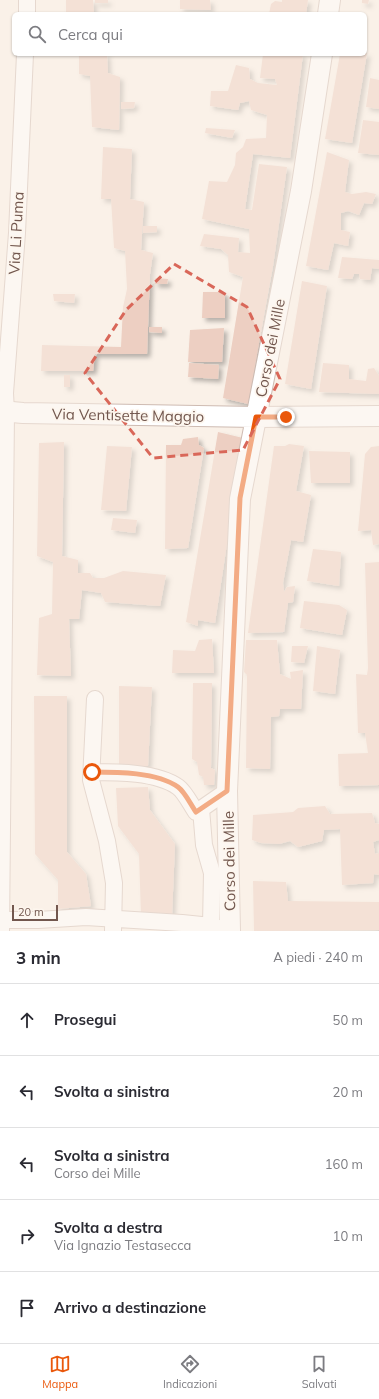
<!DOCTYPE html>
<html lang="it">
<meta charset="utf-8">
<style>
:root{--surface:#fff;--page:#f2f2f3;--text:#2b2b33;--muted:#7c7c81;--line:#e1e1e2;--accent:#ea580c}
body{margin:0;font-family:Mulish,sans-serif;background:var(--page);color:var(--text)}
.scale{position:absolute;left:12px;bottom:10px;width:46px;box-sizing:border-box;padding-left:4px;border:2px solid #72574e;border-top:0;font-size:11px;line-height:14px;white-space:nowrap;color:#72574e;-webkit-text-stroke:3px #fdf6ee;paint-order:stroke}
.stop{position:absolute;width:12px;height:12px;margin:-9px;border:3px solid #ea580c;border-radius:50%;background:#fff}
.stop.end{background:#ea580c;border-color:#fff;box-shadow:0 1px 4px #0008}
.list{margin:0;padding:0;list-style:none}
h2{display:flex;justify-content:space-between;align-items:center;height:52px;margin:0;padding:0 16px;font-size:17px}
h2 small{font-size:13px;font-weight:400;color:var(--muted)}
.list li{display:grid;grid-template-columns:26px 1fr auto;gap:12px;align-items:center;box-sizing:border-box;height:72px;padding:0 16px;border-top:1px solid var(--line)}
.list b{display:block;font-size:15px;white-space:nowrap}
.list p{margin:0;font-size:13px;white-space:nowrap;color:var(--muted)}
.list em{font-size:13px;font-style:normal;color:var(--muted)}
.icon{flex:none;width:22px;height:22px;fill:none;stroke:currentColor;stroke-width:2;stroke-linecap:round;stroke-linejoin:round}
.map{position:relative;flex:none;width:379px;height:931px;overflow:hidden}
.search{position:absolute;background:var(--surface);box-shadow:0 1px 3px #0004;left:12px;right:12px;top:12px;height:44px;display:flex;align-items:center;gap:10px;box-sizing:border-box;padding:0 14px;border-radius:6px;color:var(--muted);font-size:15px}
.sheet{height:412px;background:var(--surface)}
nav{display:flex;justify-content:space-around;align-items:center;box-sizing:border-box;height:56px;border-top:1px solid var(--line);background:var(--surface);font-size:11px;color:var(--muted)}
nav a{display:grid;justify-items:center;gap:2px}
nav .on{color:var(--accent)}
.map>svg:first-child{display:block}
</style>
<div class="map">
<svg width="379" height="931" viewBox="0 0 379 931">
<defs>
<filter id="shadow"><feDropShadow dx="3.5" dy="3.5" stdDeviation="2" flood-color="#0004"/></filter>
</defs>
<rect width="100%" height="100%" fill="#faf1e8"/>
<!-- building -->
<path fill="#edcfc2" filter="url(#shadow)" d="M66 0H93L94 14H66Z
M95 0H108V3H95Z
M180 0H210L211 10 180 9Z
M282 0H308L306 14H269L271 4 275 1 282 2Z
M362 0H369L368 4 362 3Z
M367 53 352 143 325 139 340 54Z
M79 54H107L108 73 120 77 119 130 92 127 90 76 79 74Z
M263 54H303L290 158 253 154 245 209 252 210 259 164 287 167 273 266 248 404 223 398 243 277 229 272 228 255 221 249 200 246 204 234 239 238 238 252 250 253 249 229 202 219 209 181 227 182 235 165 236 153 243 147 246 139 266 138 267 115 251 110 249 101 240 103 238 110 210 106 211 91H228L236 65 249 68 250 79 258 83 277 85 275 79 260 78Z
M370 78 379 80V109L366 107Z
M121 102H135L134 108 121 109Z
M363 120 379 122V155L358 153Z
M206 128 235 130 232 138 205 133Z
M103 147 132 149 130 199 144 202 141 250 153 253 150 274 147 354H95L93 371H41L42 345 121 347 123 307 127 289 125 251 114 248 111 199H101Z
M327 152 349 160 345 192 352 194 366 192 376 194 372 204 364 203 359 215 348 211 341 213V230L350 232 348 246 334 243 328 270 306 266Z
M143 226H157V232L143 233Z
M342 257 379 260V269L372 268 370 280 360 279 359 274H354L352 279 338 278Z
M155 278 168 279 167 284H155Z
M302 281 327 286 311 389 285 384Z
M203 292H225V318H202Z
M53 294H75L74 303 54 301Z
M149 327H162V333L149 332Z
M224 328 222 362H188L190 330Z
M189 363 219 365 218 379 188 377Z
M323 363 349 365V379L366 381 368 369 374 368 379 376V394L319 392Z
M64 375H70V387H64Z
M218 432 243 438 215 623 198 620V626L186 622Z
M198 437 199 445 204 448 188 548 165 549 166 445H181L183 439Z
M64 442 62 556 78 560V573H90L93 578H104L123 571 166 575 160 606 105 602 101 593 82 590 79 619H69L71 676 37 675 39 618 52 614 53 562 37 556 39 443Z
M289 444 304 446 296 491 311 495 303 542 291 540 283 583 284 592 287 587 295 586 293 602 288 603 284 632 248 633 274 446H285Z
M107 446 132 447 126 511 101 510Z
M379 446V544L373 545 371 530 358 531 365 454 371 447Z
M309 451 350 452V483H311Z
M113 518 137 520 135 533 111 530Z
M313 549 341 552 339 586 307 581Z
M379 562V785L339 786 338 754 368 753 365 733H358L356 674 367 675 368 668 365 563Z
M304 601 339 605 347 610 342 635 300 628Z
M212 639 214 673H172L173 650 195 651 199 640Z
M246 640H277L280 674 291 679 290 672 303 670 301 709H280L279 716 271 717 270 769 246 768 247 675 244 672Z
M292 646H308L304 663 291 662Z
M317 646 340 650 335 694 313 691Z
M193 683H212L211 768 215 770 214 785H204L203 777 199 775 197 762 192 759Z
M119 686 152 687 148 766H119Z
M34 696H67V852L86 874 91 906 58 909V880L35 854Z
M148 787 150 810 175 844 172 916H141L139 854 118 826 116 788Z
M325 806 330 814 372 813 375 823 379 824V840L373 842 375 854 379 853V875L374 874 373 883 342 885 340 829 324 830 322 841 298 847 290 841 279 844 261 843 252 840 253 815 293 812 298 808Z
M253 881 286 882 288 901 379 902V930L254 931Z"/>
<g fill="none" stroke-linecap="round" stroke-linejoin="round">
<defs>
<path id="minor" d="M27 14V0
M95 699 91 780 107 841 114 883 113 931
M92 772C117 772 157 772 178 787 185 792 191 805 196 812L201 809
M1 920H38L86 917 182 923 211 926 229 931
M1 931 6 412 5 393 17 233 25 54
M208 931 211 926 212 873 204 845 201 809 227 791"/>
<path id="tertiary" d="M328 14 330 0
M0 411 23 413 256 417 379 416
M230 931 227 791 240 499 301 191 322 54"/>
</defs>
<!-- minor casing -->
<use href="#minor" stroke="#cebbb2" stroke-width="18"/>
<!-- tertiary casing -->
<use href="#tertiary" stroke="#cebbb2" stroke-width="22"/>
<!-- minor -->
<use href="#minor" stroke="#fff" stroke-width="16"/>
<!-- tertiary -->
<use href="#tertiary" stroke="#fff" stroke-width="20"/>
</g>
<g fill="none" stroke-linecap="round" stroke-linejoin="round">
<!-- route -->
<path stroke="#ea580c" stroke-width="5" d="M92 772C117 772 157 772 178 787 185 792 191 805 196 812L227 791 240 498 256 417H286"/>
</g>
<!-- marked area -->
<path d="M0 0H379V931H0ZM174 264 247 307 280 379 243 450 153 458 85 373 126 310Z" fill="#faf1e8" fill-opacity=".55" fill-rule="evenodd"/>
<path fill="none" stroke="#d96759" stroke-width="3" stroke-dasharray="8 5" stroke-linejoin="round" d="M174 264 247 307 280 379 243 450 153 458 85 373 126 310Z"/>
<g text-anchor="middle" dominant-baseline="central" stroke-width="3.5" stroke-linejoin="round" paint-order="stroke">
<!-- street labels -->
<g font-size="15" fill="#72574e" stroke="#fdf6ee">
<text transform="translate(16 233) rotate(-87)">Via Li Puma</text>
<text transform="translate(270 348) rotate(-79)">Corso dei Mille</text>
<text transform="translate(128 415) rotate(1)">Via Ventisette Maggio</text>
<text transform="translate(229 861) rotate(-91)">Corso dei Mille</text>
</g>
</g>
</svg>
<div class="scale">20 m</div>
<div class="stop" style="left:92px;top:772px"></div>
<div class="stop end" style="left:286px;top:417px"></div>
<div class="search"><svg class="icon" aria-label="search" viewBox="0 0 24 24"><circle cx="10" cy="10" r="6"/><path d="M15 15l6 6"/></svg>Cerca qui</div>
</div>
<section class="sheet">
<h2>3 min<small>A piedi · 240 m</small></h2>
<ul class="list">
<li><svg class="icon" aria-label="ahead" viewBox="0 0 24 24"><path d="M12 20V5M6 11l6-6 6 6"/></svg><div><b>Prosegui</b></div><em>50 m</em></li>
<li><svg class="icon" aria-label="left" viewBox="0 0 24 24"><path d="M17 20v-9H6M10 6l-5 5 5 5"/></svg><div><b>Svolta a sinistra</b></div><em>20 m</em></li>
<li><svg class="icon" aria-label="left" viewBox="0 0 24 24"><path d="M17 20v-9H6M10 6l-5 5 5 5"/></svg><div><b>Svolta a sinistra</b><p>Corso dei Mille</p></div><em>160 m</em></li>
<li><svg class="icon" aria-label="right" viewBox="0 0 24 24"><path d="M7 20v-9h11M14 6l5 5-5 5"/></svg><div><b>Svolta a destra</b><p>Via Ignazio Testasecca</p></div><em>10 m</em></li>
<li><svg class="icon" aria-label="arrive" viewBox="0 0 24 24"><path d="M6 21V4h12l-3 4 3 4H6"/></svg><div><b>Arrivo a destinazione</b></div></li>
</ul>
</section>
<nav>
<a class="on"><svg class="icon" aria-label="map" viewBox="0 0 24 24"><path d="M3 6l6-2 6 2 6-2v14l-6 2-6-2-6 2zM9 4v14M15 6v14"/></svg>Mappa</a>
<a><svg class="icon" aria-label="directions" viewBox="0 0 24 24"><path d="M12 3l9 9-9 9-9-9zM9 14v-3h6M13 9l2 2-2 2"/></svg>Indicazioni</a>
<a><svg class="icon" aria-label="saved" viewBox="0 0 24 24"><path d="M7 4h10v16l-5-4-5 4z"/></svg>Salvati</a>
</nav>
